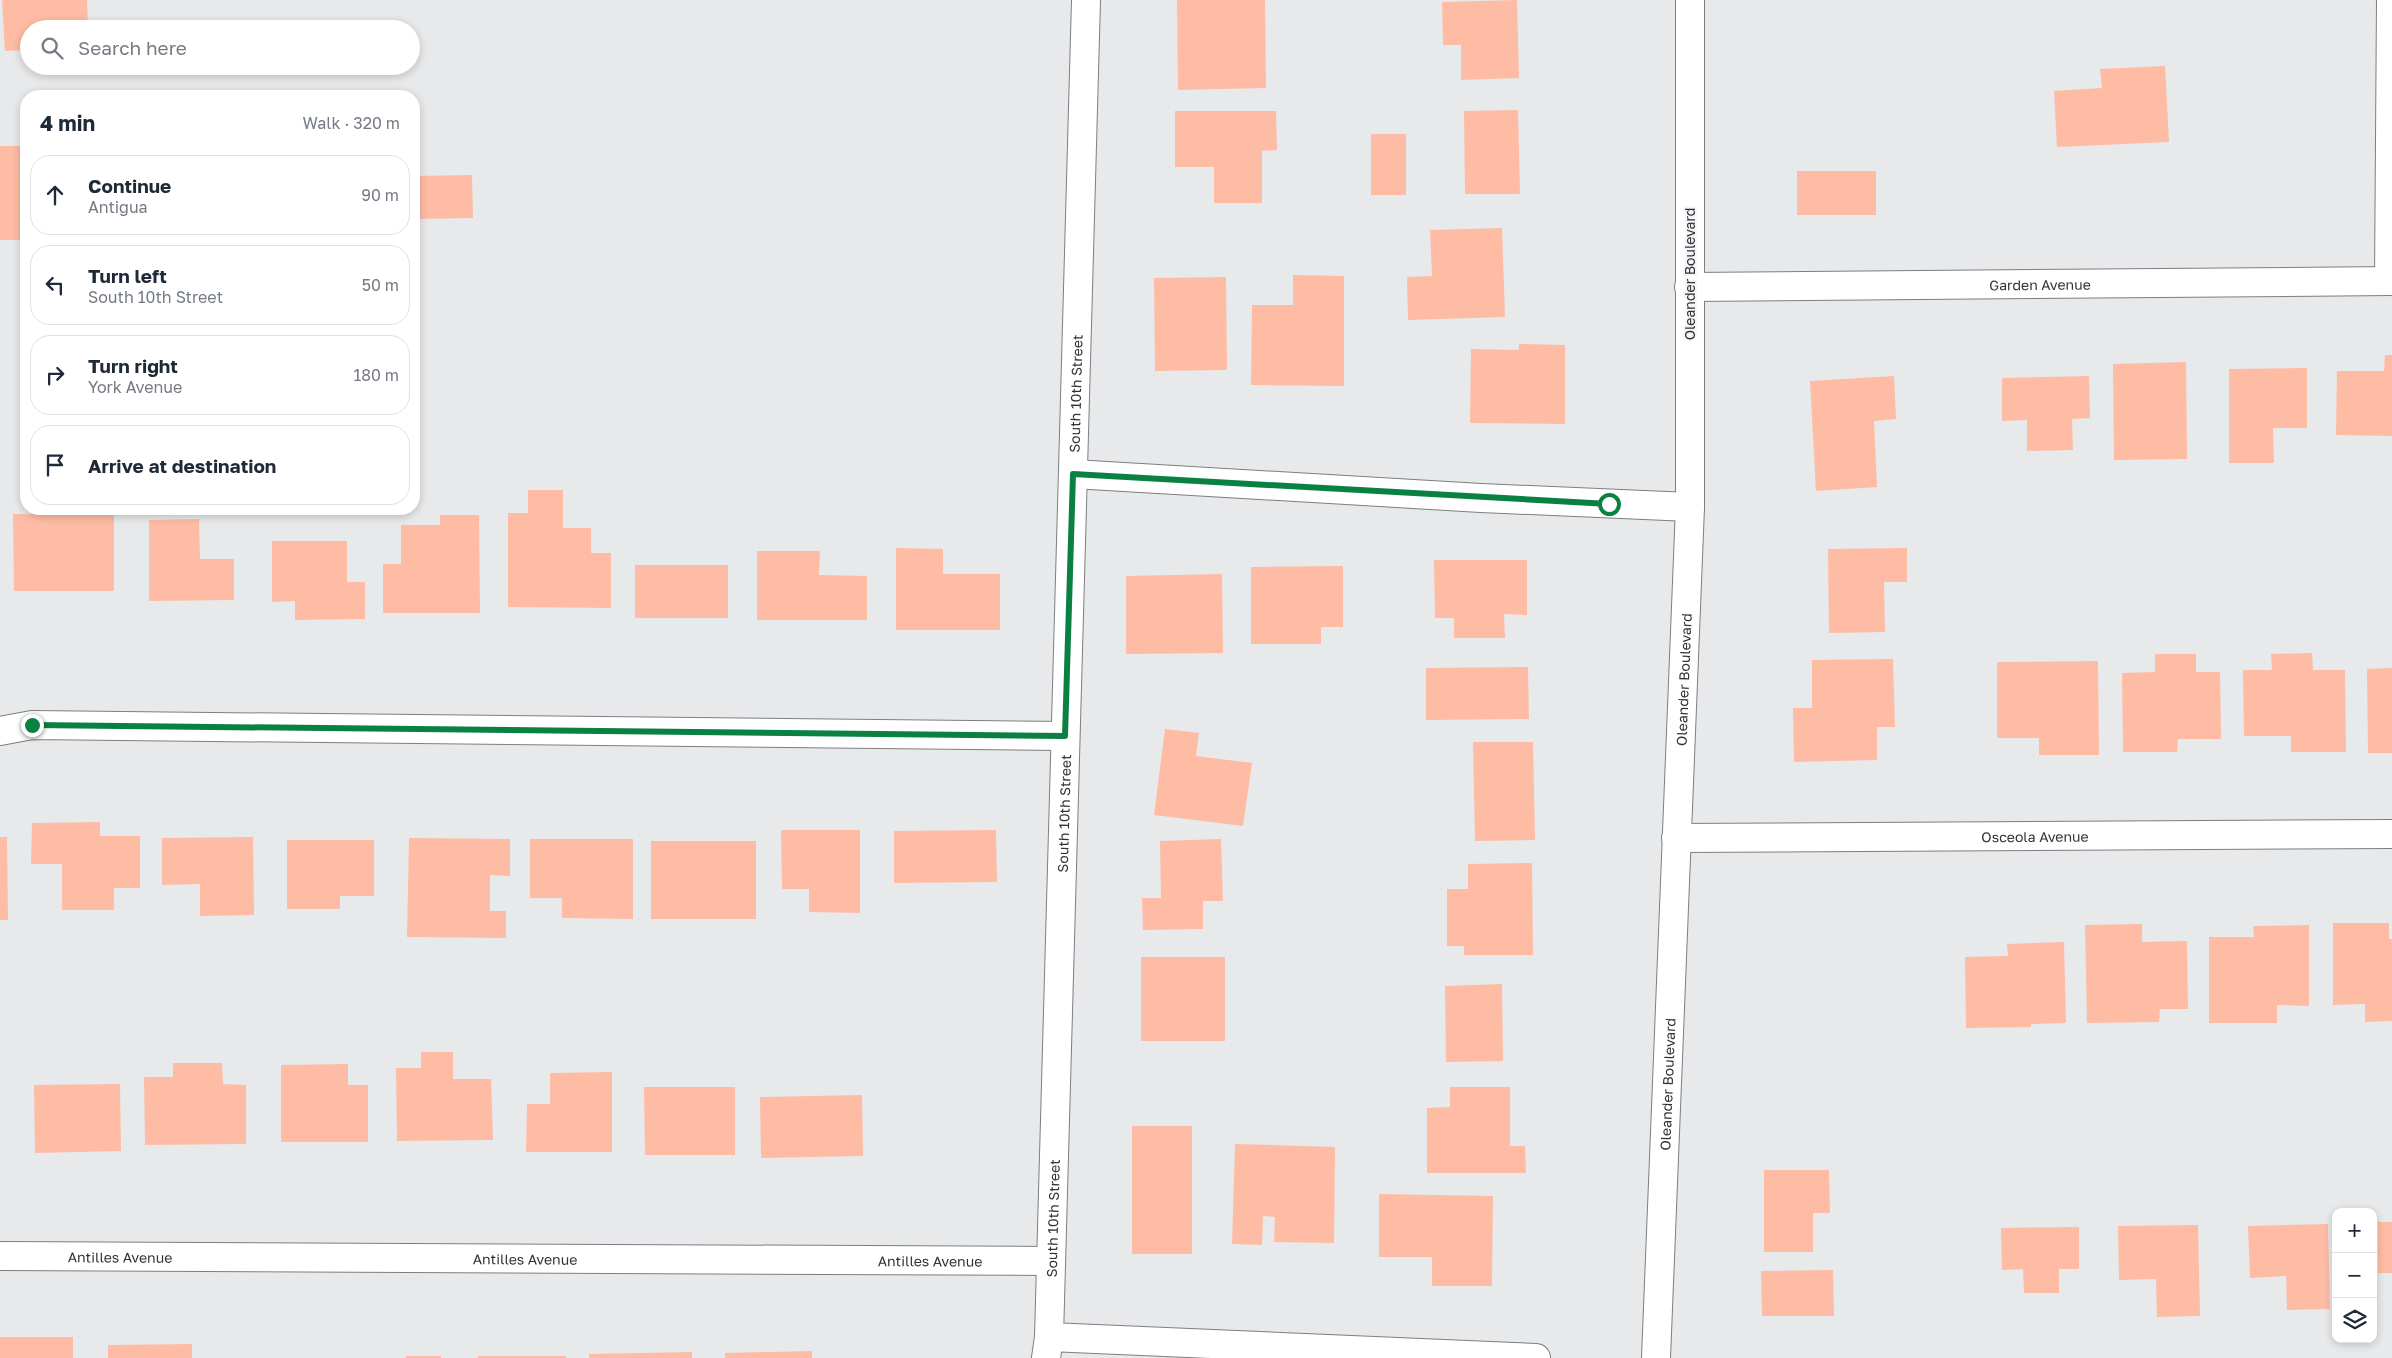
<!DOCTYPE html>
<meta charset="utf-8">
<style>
:root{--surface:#fff;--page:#f2f2f3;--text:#1f2937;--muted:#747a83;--line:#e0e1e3}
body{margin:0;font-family:"Golos Text",sans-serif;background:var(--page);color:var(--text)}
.controls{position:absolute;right:15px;bottom:15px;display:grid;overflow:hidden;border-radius:10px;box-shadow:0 2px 8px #0003}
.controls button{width:45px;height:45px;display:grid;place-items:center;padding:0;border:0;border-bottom:1px solid var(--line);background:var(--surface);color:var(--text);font:25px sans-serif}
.stop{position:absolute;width:15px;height:15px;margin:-11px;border:4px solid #0b8043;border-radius:50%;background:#fff}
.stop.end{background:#0b8043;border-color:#fff;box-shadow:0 1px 5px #0008}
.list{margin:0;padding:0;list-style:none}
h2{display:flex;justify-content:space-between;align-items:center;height:65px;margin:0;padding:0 20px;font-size:21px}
h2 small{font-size:16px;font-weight:400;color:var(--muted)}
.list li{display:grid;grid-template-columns:32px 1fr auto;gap:15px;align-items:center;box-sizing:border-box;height:80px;margin:0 10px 10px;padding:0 10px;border:1px solid var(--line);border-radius:20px}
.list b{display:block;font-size:19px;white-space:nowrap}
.list p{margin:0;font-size:16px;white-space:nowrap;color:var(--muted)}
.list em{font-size:16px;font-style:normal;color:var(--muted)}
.icon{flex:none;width:28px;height:28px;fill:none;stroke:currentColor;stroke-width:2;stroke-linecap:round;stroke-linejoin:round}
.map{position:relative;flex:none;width:2392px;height:1358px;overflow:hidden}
.search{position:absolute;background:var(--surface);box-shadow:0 2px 8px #0003;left:20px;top:20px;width:400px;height:55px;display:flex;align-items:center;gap:12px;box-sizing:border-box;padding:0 18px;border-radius:28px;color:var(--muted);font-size:19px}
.panel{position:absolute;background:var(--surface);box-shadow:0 2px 8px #0003;left:20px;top:90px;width:400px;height:425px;border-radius:20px}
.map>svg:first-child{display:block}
</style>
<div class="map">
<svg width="2392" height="1358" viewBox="0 0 2392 1358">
<rect width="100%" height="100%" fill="#e8e9eb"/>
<!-- building -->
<path fill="#febca5" d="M2 0H87L88 29H29V50L5 51Z
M1177 0H1265L1266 88 1178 90Z
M1517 0 1519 78 1461 80V45H1443L1442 2Z
M2165 66 2169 142 2057 147 2054 91 2102 88 2100 69Z
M1518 110 1520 194H1465L1464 111Z
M1175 111H1276L1277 150 1262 151V203H1214V167H1175Z
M1371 134H1406V195H1371Z
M0 146H26V240H0Z
M1797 171H1876V215H1797Z
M472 175 473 218 414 219V176Z
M1502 228 1505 317 1408 320 1407 277 1432 276 1430 230Z
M1293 275 1344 276V386L1251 385 1252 305H1293Z
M1226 277 1227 370 1155 371 1154 278Z
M1519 344 1565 345V424L1470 423 1471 349 1519 350Z
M2385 355H2392V436L2336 435 2337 371H2384Z
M2186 362 2187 459 2114 460 2113 364Z
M2307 368V428H2273L2274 463H2229V369Z
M1894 376 1896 419 1874 421 1877 487 1816 491 1810 381Z
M2089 376 2090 418 2072 419 2073 450 2027 451V420L2002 421V378Z
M528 490H563V528H591V553H611V608L508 607V513H528Z
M13 514 114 515V591H14Z
M440 515H479L480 613H383V564H401V525H440Z
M199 519 200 559H234V600L149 601V520Z
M272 541H347V582H365V619L295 620V601L272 602Z
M896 548 943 549V574H1000V630H896Z
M1907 548V582H1884L1885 632 1829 633 1828 549Z
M757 551H820L819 575 867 576V620H757Z
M1434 560H1527V615L1504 614 1505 638H1454V618H1435Z
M635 565H728V618H635Z
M1343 566V627H1321V644H1251V567Z
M1222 574 1223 653 1126 654V576Z
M2312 653 2313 670H2345L2346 752H2291V736H2244L2243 670H2272L2271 654Z
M2155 654H2196V672H2220L2221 739H2178L2177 752H2123L2122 673 2155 672Z
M1893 659 1895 727H1877V760L1794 762 1793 708H1812V660Z
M2098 661 2099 755H2039V738H1997V662Z
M1528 667 1529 719 1426 720V668Z
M2392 668V753H2368L2367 669Z
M1165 729 1199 733 1196 756 1252 763 1243 826 1154 815Z
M1473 742H1533L1535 840 1475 841Z
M100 822V836H140V888H114V910H62V864H31L32 823Z
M781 830H860V913L809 912V889H782Z
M996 830 997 882 894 883V831Z
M0 837H7L8 920H0Z
M253 837 254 915 200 916V884L162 885V838Z
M409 838 510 839V876L490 875V911H506V938L407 937Z
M530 839H633V919L562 918V898H530Z
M1221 839 1223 901H1203V929L1143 930 1142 898H1161L1160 841Z
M287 840H374V896H340V909H287Z
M651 841H756V919H651Z
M1532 863 1533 955H1464V946H1447V889H1468V864Z
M2333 923H2389V939H2392V1021L2365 1022V1004L2333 1005Z
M2142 924V942L2187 941 2188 1009H2160L2159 1022 2087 1023 2085 925Z
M2309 925V1006L2277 1005V1023H2209V937H2254L2253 926Z
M2064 942 2066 1023 2031 1024V1027L1966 1028 1965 957 2008 956 2007 944Z
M1141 957H1225V1041H1141Z
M1502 984 1503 1061 1446 1062 1445 986Z
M421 1052H453V1079H491L493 1140 397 1141 396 1068H421Z
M173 1063H222L223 1084 246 1085V1144L145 1145 144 1077H173Z
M348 1064V1085H368V1142H281V1065Z
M612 1072V1152H526L527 1104H550V1073Z
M120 1084 121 1151 35 1153 34 1085Z
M644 1087H735V1155H645Z
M1450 1087H1510V1146H1525L1526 1173H1427V1108L1450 1107Z
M862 1095 863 1156 761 1158 760 1097Z
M1132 1126H1192V1254H1132Z
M1235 1144 1335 1147 1334 1243 1274 1242 1275 1217 1263 1216 1262 1245 1232 1244Z
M1764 1170H1829L1830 1213H1813V1252H1764Z
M1379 1194 1493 1196 1492 1286H1432V1257H1379Z
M2378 1222H2392V1273H2378Z
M2328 1224 2330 1309 2287 1310 2286 1276 2250 1278 2248 1226Z
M2198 1225 2200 1316 2157 1317 2156 1279 2119 1280 2118 1226Z
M2079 1227V1269H2059V1293H2024L2023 1269 2002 1270 2001 1228Z
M1833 1270 1834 1316H1762L1761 1271Z
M0 1337H73V1358H0Z
M192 1344V1358H108V1345Z
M812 1351V1358H725V1353Z
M692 1352V1358H589V1354Z
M406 1356H441V1358H406Z
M478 1356H566V1358H478Z"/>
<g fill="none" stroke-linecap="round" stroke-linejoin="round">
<defs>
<g id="minor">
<path d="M2389 281 2391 0"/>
<path id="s1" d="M1689 287 2392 281"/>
<path d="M1073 474 1481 498 1690 507"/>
<path d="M0 731 32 725 1065 736"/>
<path id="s2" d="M1676 838 2392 834"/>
<path id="s3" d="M0 1256 1051 1261"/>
<path d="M1049 1337 1536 1358"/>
<path id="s4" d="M1046 1358 1049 1337 1086 0"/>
</g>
<g id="major">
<path id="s5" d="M1656 1358 1690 507V0"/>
</g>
</defs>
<!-- minor casing -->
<use href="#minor" stroke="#7d7e81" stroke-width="30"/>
<!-- major casing -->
<use href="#major" stroke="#7d7e81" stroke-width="30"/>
<!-- minor -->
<use href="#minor" stroke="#fff" stroke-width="28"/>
<!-- major -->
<use href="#major" stroke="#fff" stroke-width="28"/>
</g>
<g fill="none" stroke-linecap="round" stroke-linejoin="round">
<!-- route -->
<path stroke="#0b8043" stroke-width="6" d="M32 725 1065 736 1073 474 1609 504"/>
</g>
<g text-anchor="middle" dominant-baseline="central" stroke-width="4.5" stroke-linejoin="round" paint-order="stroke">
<!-- street labels -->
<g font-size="14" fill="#323233" stroke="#f5f6f9">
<text transform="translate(1689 274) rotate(-90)">Oleander Boulevard</text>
<text stroke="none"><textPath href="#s1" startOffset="351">Garden Avenue</textPath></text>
<text stroke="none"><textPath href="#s4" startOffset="965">South 10th Street</textPath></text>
<text stroke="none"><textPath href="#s5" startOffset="679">Oleander Boulevard</textPath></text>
<text stroke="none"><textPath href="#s4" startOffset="545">South 10th Street</textPath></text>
<text stroke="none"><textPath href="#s2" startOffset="359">Osceola Avenue</textPath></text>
<text stroke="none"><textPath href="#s5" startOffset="274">Oleander Boulevard</textPath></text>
<text stroke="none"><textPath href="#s4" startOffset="140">South 10th Street</textPath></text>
<text stroke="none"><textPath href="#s3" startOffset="120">Antilles Avenue</textPath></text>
<text stroke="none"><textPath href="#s3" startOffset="525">Antilles Avenue</textPath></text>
<text stroke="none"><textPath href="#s3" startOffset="930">Antilles Avenue</textPath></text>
</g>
</g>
</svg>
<div class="controls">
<button>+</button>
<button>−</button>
<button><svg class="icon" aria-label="layers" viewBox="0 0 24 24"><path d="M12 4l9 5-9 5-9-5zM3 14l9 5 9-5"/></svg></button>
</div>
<div class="stop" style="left:1609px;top:504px"></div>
<div class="stop end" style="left:32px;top:725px"></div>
<div class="search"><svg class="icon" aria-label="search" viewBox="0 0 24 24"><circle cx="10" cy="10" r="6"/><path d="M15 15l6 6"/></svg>Search here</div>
<section class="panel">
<h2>4 min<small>Walk · 320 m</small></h2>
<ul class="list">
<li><svg class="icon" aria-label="ahead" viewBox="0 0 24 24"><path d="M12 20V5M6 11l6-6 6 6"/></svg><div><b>Continue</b><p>Antigua</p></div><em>90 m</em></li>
<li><svg class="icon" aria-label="left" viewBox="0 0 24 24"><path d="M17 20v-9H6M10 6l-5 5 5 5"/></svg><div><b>Turn left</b><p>South 10th Street</p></div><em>50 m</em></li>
<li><svg class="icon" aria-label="right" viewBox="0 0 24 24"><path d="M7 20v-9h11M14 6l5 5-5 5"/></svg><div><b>Turn right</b><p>York Avenue</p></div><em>180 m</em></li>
<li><svg class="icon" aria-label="arrive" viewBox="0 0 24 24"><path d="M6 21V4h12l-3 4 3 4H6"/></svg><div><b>Arrive at destination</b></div></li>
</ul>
</section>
</div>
